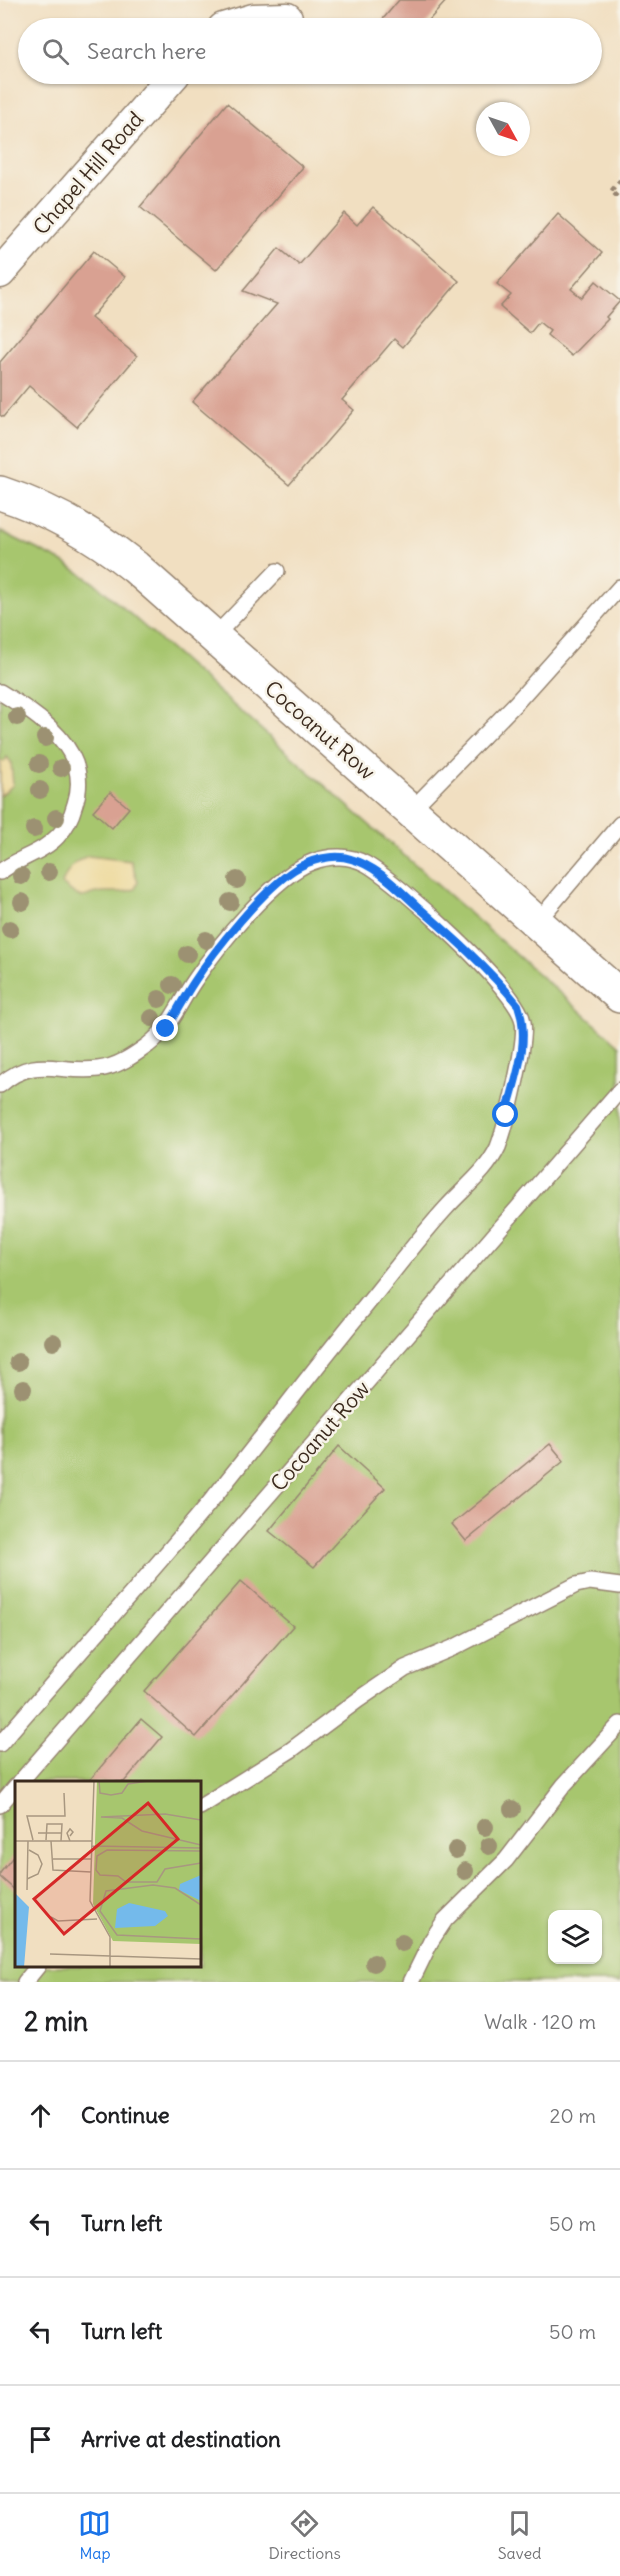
<!DOCTYPE html>
<meta charset="utf-8">
<style>
:root{--surface:#fff;--page:#f2f2f2;--text:#202124;--muted:#757577;--line:#e0e0e0;--accent:#1a73e8}
body{margin:0;font-family:Delius,sans-serif;background:var(--page);color:var(--text)}
.controls{position:absolute;right:18px;bottom:18px;display:grid;overflow:hidden;border-radius:12px;box-shadow:0 2px 4px #0004}
.controls button{width:54px;height:54px;display:grid;place-items:center;padding:0;border:0;border-bottom:2px solid var(--line);background:var(--surface);color:var(--text);font:30px sans-serif}
.compass{position:absolute;left:476px;top:102px;width:54px;height:54px;border-radius:50%;background:var(--surface);box-shadow:0 2px 4px #0004;rotate:130deg}
.stop{position:absolute;width:18px;height:18px;margin:-14px;border:4px solid #1a73e8;border-radius:50%;background:#fff}
.stop.end{background:#1a73e8;border-color:#fff;box-shadow:0 2px 6px #0008}
.list{margin:0;padding:0;list-style:none}
h2{display:flex;justify-content:space-between;align-items:center;height:78px;margin:0;padding:0 24px;font-size:26px}
h2 small{font-size:20px;font-weight:400;color:var(--muted)}
.list li{display:grid;grid-template-columns:39px 1fr auto;gap:18px;align-items:center;box-sizing:border-box;height:108px;padding:0 24px;border-top:2px solid var(--line)}
.list b{display:block;font-size:22px;white-space:nowrap}
.list em{font-size:20px;font-style:normal;color:var(--muted)}
.icon{flex:none;width:33px;height:33px;fill:none;stroke:currentColor;stroke-width:2;stroke-linecap:round;stroke-linejoin:round}
.map{position:relative;flex:none;width:620px;height:1982px;overflow:hidden}
.search{position:absolute;background:var(--surface);box-shadow:0 2px 4px #0004;left:18px;right:18px;top:18px;height:66px;display:flex;align-items:center;gap:15px;box-sizing:border-box;padding:0 21px;border-radius:33px;color:var(--muted);font-size:22px}
.sheet{height:510px;background:var(--surface)}
nav{display:flex;justify-content:space-around;align-items:center;box-sizing:border-box;height:84px;border-top:2px solid var(--line);background:var(--surface);font-size:16px;color:var(--muted)}
nav a{display:grid;justify-items:center;gap:3px}
nav .on{color:var(--accent)}
.map>svg:first-child{display:block}
</style>
<div class="map">
<svg width="620" height="1982" viewBox="0 0 620 1982">
<rect width="100%" height="100%" fill="#f7f3e8"/>
<filter id="ink" filterUnits="userSpaceOnUse"><feTurbulence type="fractalNoise" baseFrequency=".0167" numOctaves="2"/><feDisplacementMap in="SourceGraphic" scale="12" xChannelSelector="R" yChannelSelector="G"/><feConvolveMatrix kernelMatrix="1 2 1 2 8 2 1 2 1" color-interpolation-filters="sRGB"/></filter>
<filter id="wash" filterUnits="userSpaceOnUse"><feTurbulence type="fractalNoise" baseFrequency=".008" numOctaves="4" result="noise"/><feDisplacementMap in="SourceGraphic" scale="24" xChannelSelector="R" yChannelSelector="G"/><feGaussianBlur stdDeviation="1.35" result="paint"/><feColorMatrix in="noise" values="0 0 0 0 0 0 0 0 0 0 0 0 0 0 0 0 0 1.4 0 .05"/><feComposite in="paint" operator="in"/></filter>
<g filter="url(#wash)">
<rect width="100%" height="100%" fill="#f1dfc1"/>
<!-- green -->
<path fill="#a7c66e" stroke="#717846" stroke-width="1.5" fill-rule="evenodd" d="M0 531 63 562 95 583 620 1046V1982H0ZM16 1782H200V1966H16ZM552 1914H598V1960H552Z"/>
<!-- sand -->
<path fill="#eeda9e" stroke="#94825e" stroke-width="1.5" d="M7 757 11 762 13 785 0 796V760L4 762Z
M88 856 131 861 138 882 135 889C124 893 118 892 106 892 79 892 91 908 62 884 67 870 74 861 88 856Z"/>
<g id="blocks">
<!-- building -->
<path fill="#d9a192" d="M399 0H447L422 28H394L383 19Z
M227 103 303 167 216 270 140 207Z
M373 207 459 281 403 347 394 339 342 400 354 410 289 485 192 402 277 304 243 291 279 248 299 265 344 213 357 225Z
M558 214 602 253 571 289 582 298 596 281 620 301 606 317 608 319 572 356 547 335 550 331 539 322 530 333 500 307 511 295 497 284Z
M94 251 125 277 91 318 137 356 77 427 29 386 3 417 0 415V362Z
M110 792 129 808 112 828 93 811Z
M550 1444 564 1461 466 1541 452 1524Z
M339 1446 385 1488 314 1567 269 1531Z
M241 1581 293 1626 196 1737 144 1691Z
M141 1719 162 1737 124 1782H88Z
M16 1853V1891L0 1877V1873Z"/>
</g>
</g>
<g filter="url(#ink)">
<use href="#blocks" fill-opacity="0" stroke="#968470" stroke-width="1.5"/>
<g fill="none" stroke-linecap="round" stroke-linejoin="round">
<defs>
<path id="lane" d="M214 637 277 571
M0 692C39 716 93 750 75 804 72 815 67 827 58 836 42 853 18 858 0 872
M411 810 516 703 620 587
M537 922 620 824
M0 1085C36 1054 58 1074 98 1069 117 1067 133 1056 148 1045 171 1027 179 1003 195 980 217 947 275 875 312 862 330 855 350 855 366 864 398 882 518 989 523 1022 527 1042 506 1126 498 1147 487 1171 464 1188 446 1208 416 1241 389 1278 360 1313 307 1377 258 1444 205 1508 138 1588 68 1665 0 1744
M20 1782 620 1090
M0 1805 16 1786
M200 1807 291 1750 358 1700 405 1668 455 1647 576 1585 590 1582 620 1586
M25 1982 38 1966
M411 1982 431 1941 445 1920 506 1860 564 1785 620 1724"/>
<path id="street" d="M223 28 253 19 287 18
M0 273 175 74"/>
<path id="secondary" d="M0 493C49 509 95 535 135 567L620 996"/>
</defs>
<!-- lane casing -->
<use href="#lane" stroke="#968470" stroke-width="18"/>
<!-- street casing -->
<use href="#street" stroke="#968470" stroke-width="33"/>
<!-- secondary casing -->
<use href="#secondary" stroke="#968470" stroke-width="36"/>
<!-- path -->
<path stroke="#968470" stroke-width="4" stroke-dasharray="4.5 4.5" stroke-linecap="butt" d="M620 180 611 191 620 199"/>
<!-- lane -->
<use href="#lane" stroke="#fff" stroke-width="15"/>
<!-- street -->
<use href="#street" stroke="#fff" stroke-width="30"/>
<!-- secondary -->
<use href="#secondary" stroke="#fff" stroke-width="33"/>
</g>
<!-- trees -->
<g fill="#9c9172">
<circle cx="17" cy="717" r="9"/>
<circle cx="45" cy="738" r="9"/>
<circle cx="39" cy="764" r="9"/>
<circle cx="61" cy="768" r="9"/>
<circle cx="40" cy="790" r="9"/>
<circle cx="56" cy="818" r="9"/>
<circle cx="34" cy="829" r="9"/>
<circle cx="49" cy="872" r="9"/>
<circle cx="21" cy="876" r="9"/>
<circle cx="237" cy="880" r="9"/>
<circle cx="22" cy="902" r="9"/>
<circle cx="230" cy="902" r="9"/>
<circle cx="10" cy="929" r="9"/>
<circle cx="206" cy="940" r="9"/>
<circle cx="187" cy="954" r="9"/>
<circle cx="172" cy="985" r="9"/>
<circle cx="159" cy="999" r="9"/>
<circle cx="152" cy="1018" r="9"/>
<circle cx="53" cy="1342" r="9"/>
<circle cx="18" cy="1362" r="9"/>
<circle cx="23" cy="1389" r="9"/>
<circle cx="512" cy="1809" r="9"/>
<circle cx="485" cy="1827" r="9"/>
<circle cx="489" cy="1846" r="9"/>
<circle cx="456" cy="1850" r="9"/>
<circle cx="465" cy="1871" r="9"/>
<circle cx="402" cy="1943" r="9"/>
<circle cx="374" cy="1963" r="9"/>
</g>
</g>
<g fill="none" stroke-linecap="round" stroke-linejoin="round" filter="url(#ink)">
<!-- route -->
<path stroke="#1a73e8" stroke-width="8" d="M166 1029C176 1013 184 997 194 982 215 949 262 891 294 870 309 860 334 853 351 859 377 866 397 888 417 906 453 937 489 969 518 1005 531 1042 515 1079 506 1115"/>
</g>
<g text-anchor="middle" dominant-baseline="central" stroke-width="5" stroke-linejoin="round" paint-order="stroke">
<!-- street labels -->
<g font-size="21" fill="#3b2a1e" stroke="#f7f3e8">
<text transform="translate(88 173) rotate(-49)">Chapel Hill Road</text>
<text transform="translate(320 730) rotate(41)">Cocoanut Row</text>
<text transform="translate(320 1436) rotate(-49)">Cocoanut Row</text>
</g>
</g>
<!-- overview -->
<g transform="translate(15 1781)">
<rect width="186" height="186" fill="#f1dfc1"/>
<path d="M82 0H186V163L98 160 78 123Z" fill="#a7c66e"/>
<path d="M186 94V120L164 109 165 103ZM0 112 14 126 9 186H0ZM114 122 150 130 153 135 140 145 100 147 102 128Z" fill="#74baeb"/>
<path fill="none" stroke="#a89780" stroke-width="1.5" d="M79 0 75 120 95 156V186M84 0 85 12 96 14 107 12 113 3 133 0M186 39 150 33 86 36 107 37 127 50 186 64M23 52H46M18 59 12 35H50L49 12M31 59 32 43H47L46 60M0 60H77M36 60 38 89 76 91M55 60 52 52 55 48 58 51 55 55M77 65 186 67M186 70 92 69 82 75 81 89 85 94 103 95 111 101H142L150 88 186 82M38 78H76M12 98 23 93 27 83 23 74 14 69M12 109 13 60M186 124 160 107 138 104 91 110 85 130 102 154 186 158M36 136 43 140 82 138M35 173 186 178"/>
<path fill="#d62828" fill-opacity="0.15" stroke="#d62828" stroke-width="3" d="M133 22 163 58 49 153 19 118Z"/>
<rect width="186" height="186" fill="none" stroke="#3b2a1e" stroke-width="3"/>
</g>
</svg>
<div class="controls">
<button><svg class="icon" aria-label="layers" viewBox="0 0 24 24"><path d="M12 4l9 5-9 5-9-5zM3 14l9 5 9-5"/></svg></button>
</div>
<svg class="compass" viewBox="-18 -18 36 36"><path d="M0-13l5 13h-10z" fill="#e53935"/><path d="M0 13l5-13h-10z" fill="#757577"/></svg>
<div class="stop" style="left:506px;top:1115px"></div>
<div class="stop end" style="left:166px;top:1029px"></div>
<div class="search"><svg class="icon" aria-label="search" viewBox="0 0 24 24"><circle cx="10" cy="10" r="6"/><path d="M15 15l6 6"/></svg>Search here</div>
</div>
<section class="sheet">
<h2>2 min<small>Walk · 120 m</small></h2>
<ul class="list">
<li><svg class="icon" aria-label="ahead" viewBox="0 0 24 24"><path d="M12 20V5M6 11l6-6 6 6"/></svg><div><b>Continue</b></div><em>20 m</em></li>
<li><svg class="icon" aria-label="left" viewBox="0 0 24 24"><path d="M17 20v-9H6M10 6l-5 5 5 5"/></svg><div><b>Turn left</b></div><em>50 m</em></li>
<li><svg class="icon" aria-label="left" viewBox="0 0 24 24"><path d="M17 20v-9H6M10 6l-5 5 5 5"/></svg><div><b>Turn left</b></div><em>50 m</em></li>
<li><svg class="icon" aria-label="arrive" viewBox="0 0 24 24"><path d="M6 21V4h12l-3 4 3 4H6"/></svg><div><b>Arrive at destination</b></div></li>
</ul>
</section>
<nav>
<a class="on"><svg class="icon" aria-label="map" viewBox="0 0 24 24"><path d="M3 6l6-2 6 2 6-2v14l-6 2-6-2-6 2zM9 4v14M15 6v14"/></svg>Map</a>
<a><svg class="icon" aria-label="directions" viewBox="0 0 24 24"><path d="M12 3l9 9-9 9-9-9zM9 14v-3h6M13 9l2 2-2 2"/></svg>Directions</a>
<a><svg class="icon" aria-label="saved" viewBox="0 0 24 24"><path d="M7 4h10v16l-5-4-5 4z"/></svg>Saved</a>
</nav>
